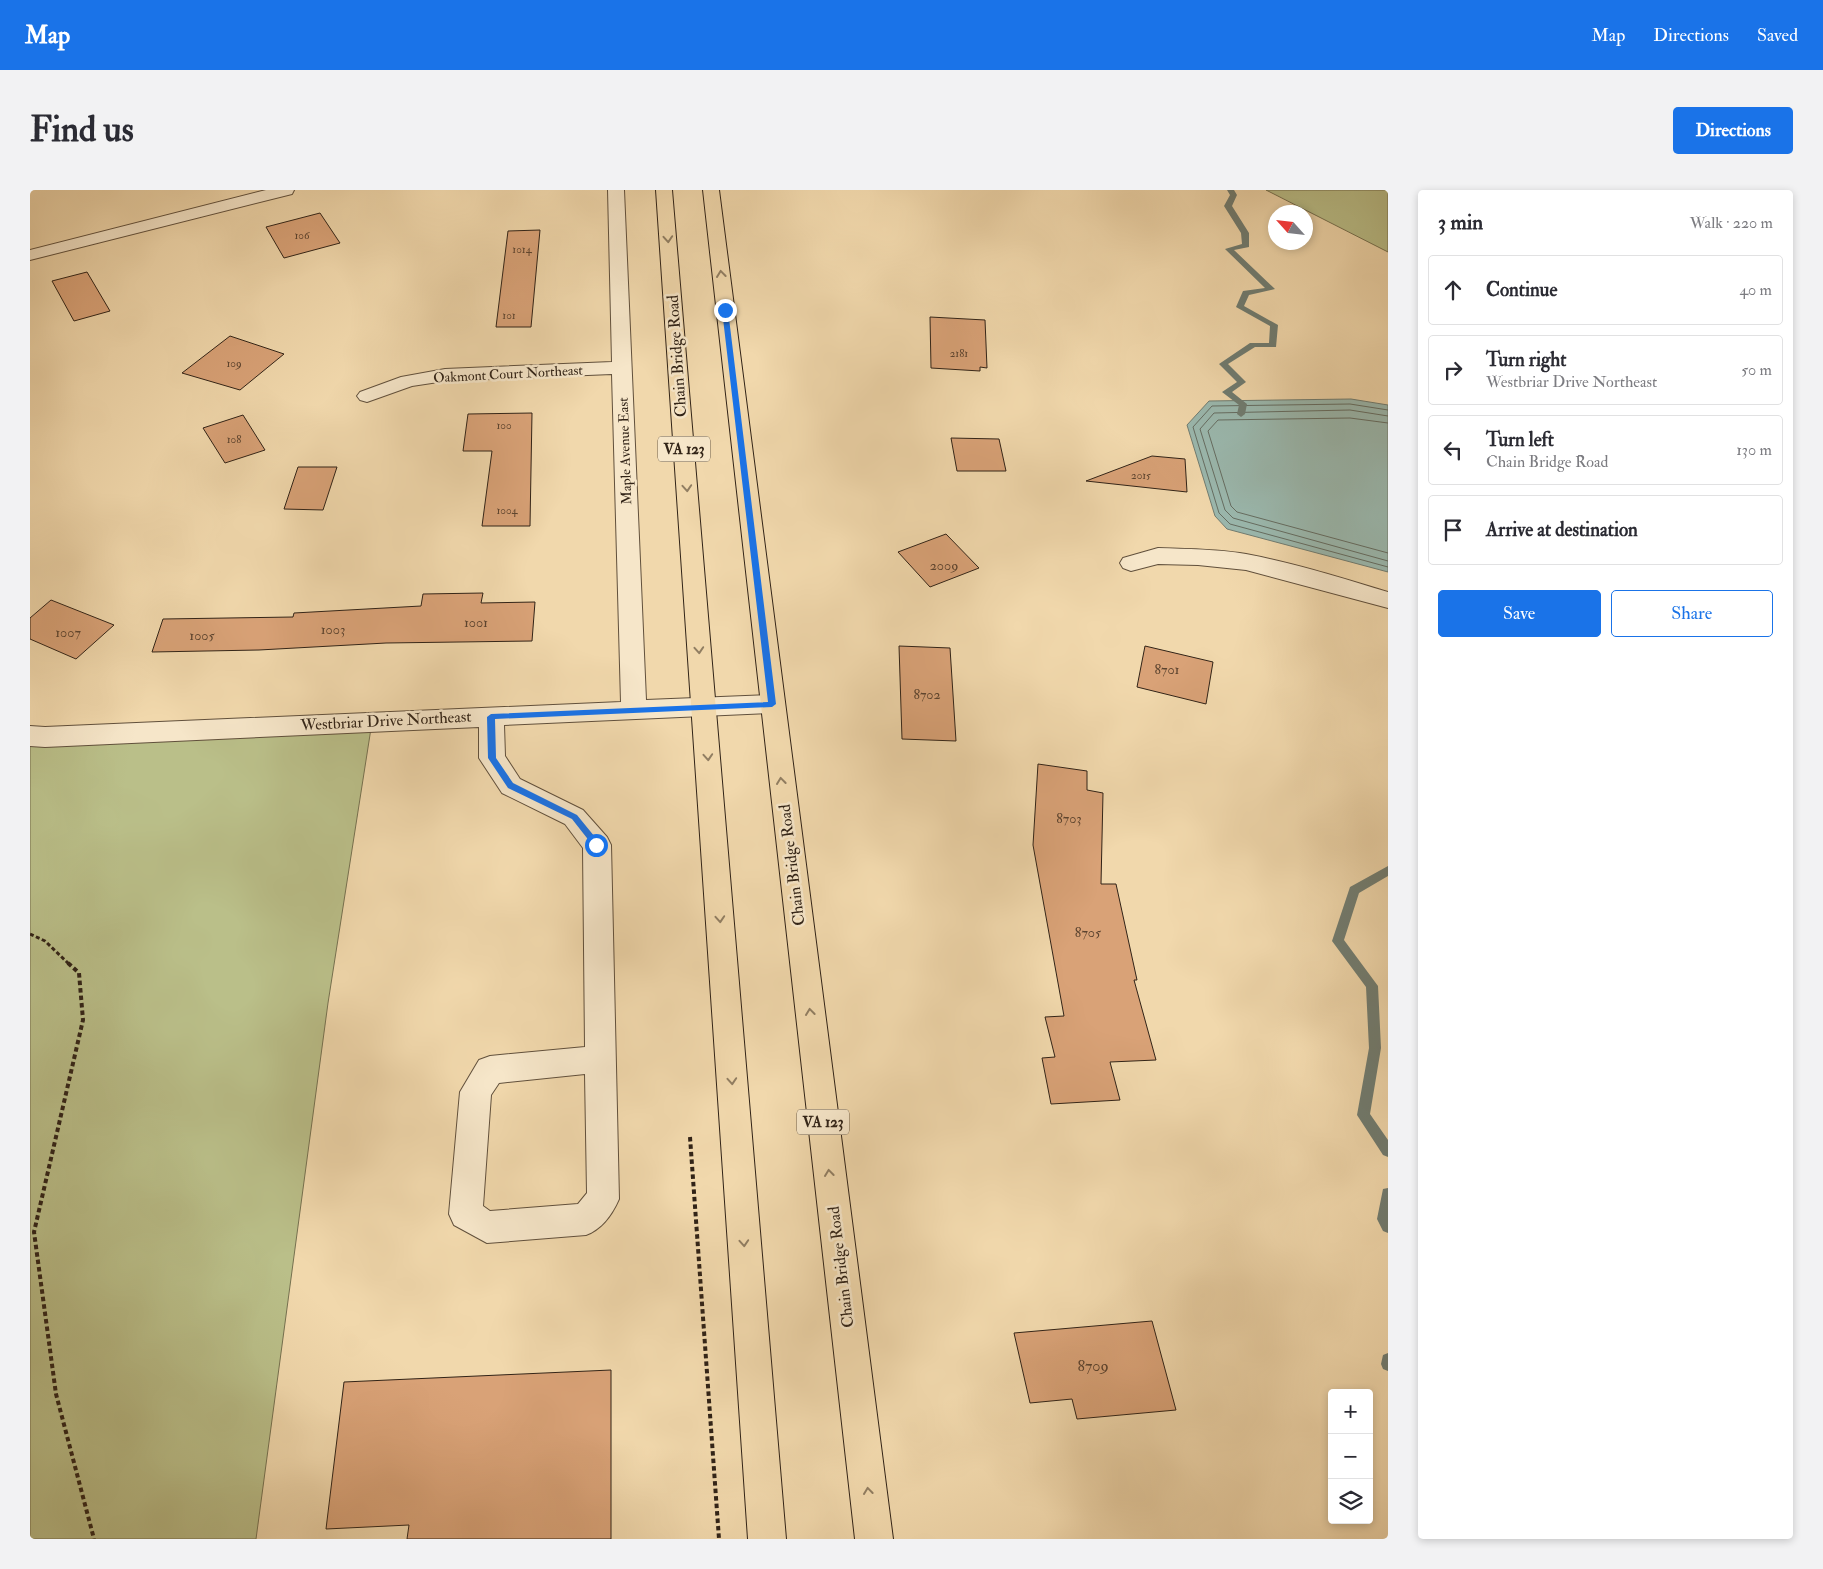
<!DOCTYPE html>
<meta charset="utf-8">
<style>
:root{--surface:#fff;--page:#f2f2f3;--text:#2b2b33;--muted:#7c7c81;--line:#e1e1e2;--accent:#1a73e8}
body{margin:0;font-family:"IM FELL Double Pica",serif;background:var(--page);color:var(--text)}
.controls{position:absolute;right:15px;bottom:15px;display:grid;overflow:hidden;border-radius:5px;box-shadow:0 2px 8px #0003}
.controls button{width:45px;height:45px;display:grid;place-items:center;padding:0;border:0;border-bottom:1px solid var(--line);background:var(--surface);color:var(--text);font:25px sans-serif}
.compass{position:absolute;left:1238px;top:15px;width:45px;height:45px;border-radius:50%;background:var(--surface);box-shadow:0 2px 8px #0003;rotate:297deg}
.stop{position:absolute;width:15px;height:15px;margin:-11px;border:4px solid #1a73e8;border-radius:50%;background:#fff}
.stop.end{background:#1a73e8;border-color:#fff;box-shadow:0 1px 5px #0008}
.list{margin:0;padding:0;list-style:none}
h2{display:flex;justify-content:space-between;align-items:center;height:65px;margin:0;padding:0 20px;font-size:21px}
h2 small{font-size:16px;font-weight:400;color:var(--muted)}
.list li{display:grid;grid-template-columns:32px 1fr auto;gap:15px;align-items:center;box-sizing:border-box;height:70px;margin:0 10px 10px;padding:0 10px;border:1px solid var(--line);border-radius:5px}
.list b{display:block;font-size:19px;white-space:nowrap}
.list p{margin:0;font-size:16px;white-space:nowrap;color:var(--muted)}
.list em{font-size:16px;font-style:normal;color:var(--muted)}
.actions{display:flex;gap:10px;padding:15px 20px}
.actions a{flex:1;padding:11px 0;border:1px solid var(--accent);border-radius:5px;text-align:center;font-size:18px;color:var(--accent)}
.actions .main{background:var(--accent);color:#fff}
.icon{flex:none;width:28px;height:28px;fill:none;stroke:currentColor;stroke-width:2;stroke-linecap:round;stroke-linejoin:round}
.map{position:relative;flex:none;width:1358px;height:1349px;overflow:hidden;border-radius:5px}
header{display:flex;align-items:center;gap:30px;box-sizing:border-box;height:70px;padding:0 25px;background:var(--accent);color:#fff}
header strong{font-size:24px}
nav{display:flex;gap:28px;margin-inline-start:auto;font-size:18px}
.intro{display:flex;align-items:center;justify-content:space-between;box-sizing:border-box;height:120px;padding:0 30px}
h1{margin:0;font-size:35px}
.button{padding:12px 22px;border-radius:5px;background:var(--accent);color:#fff;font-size:18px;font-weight:700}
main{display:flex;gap:30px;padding:0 30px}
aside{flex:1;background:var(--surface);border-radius:5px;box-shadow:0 2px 8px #0003}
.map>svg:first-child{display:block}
</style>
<header>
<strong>Map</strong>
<nav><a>Map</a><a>Directions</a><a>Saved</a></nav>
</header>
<div class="intro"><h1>Find us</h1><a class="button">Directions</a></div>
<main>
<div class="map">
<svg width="1358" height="1349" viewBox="0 0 1358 1349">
<rect width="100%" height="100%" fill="#f1d8ac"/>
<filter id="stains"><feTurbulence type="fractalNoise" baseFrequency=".004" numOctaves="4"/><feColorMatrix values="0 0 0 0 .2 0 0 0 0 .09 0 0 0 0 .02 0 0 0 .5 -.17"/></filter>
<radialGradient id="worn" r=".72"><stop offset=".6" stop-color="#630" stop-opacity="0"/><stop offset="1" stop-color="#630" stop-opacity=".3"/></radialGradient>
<!-- green -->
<path fill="#babf89" stroke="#767150" d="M1236 0H1358V62Z
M342 532 298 813 226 1349H0V546Z"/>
<!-- water -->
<path fill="#9bb9af" stroke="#717d72" d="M1321 209 1358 215V382L1197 339 1185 326 1157 235 1179 211Z"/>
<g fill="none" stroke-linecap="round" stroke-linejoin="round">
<!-- shore -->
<path stroke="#666e63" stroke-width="1" d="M1358 220 1320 214 1182 216 1163 237 1189 323 1200 334 1358 377
M1358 226 1320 220 1184 223 1170 239 1195 320 1203 328 1358 371
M1358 233 1320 228 1188 230 1178 241 1201 316 1207 322 1358 363"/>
<!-- stream -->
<path fill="#717d72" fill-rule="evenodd" d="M1197 0H1204L1207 5 1202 16 1219 43V57L1204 60 1245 99 1219 105 1214 116 1248 135 1246 157H1225L1198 174 1216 192 1202 202 1217 214 1215 224 1211 227 1207 224 1209 215 1192 202 1207 192 1189 174 1220 153H1239L1240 136 1206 117 1213 101 1235 98 1195 59 1212 54 1211 43 1194 16 1200 5Z
M1358 676V686L1329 703 1314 750 1348 796 1351 858 1340 924 1358 950V967L1353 965 1327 925 1339 858 1336 797 1302 751 1320 697Z
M1358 998V1043L1353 1041 1347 1029 1353 999Z
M1358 1163V1181L1353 1179 1351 1174 1353 1165Z"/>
</g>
<!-- building -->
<path fill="#d9a277" stroke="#312317" d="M290 23 310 53 254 68 236 37Z
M510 40 501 137H466L478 41Z
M57 82 80 121 44 131 22 91Z
M900 127 955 130 957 178 950 177V181L901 178Z
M200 146 254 164 210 200 152 183Z
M502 223 500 336H452L462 261H433L438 224Z
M213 225 235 260 195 273 173 238Z
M921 248 969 249 976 281H927Z
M1122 266 1155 269 1157 302 1056 291Z
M268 277H307L293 320 254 319Z
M916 344 949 378 900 397 868 362Z
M453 403 451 413 505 412 502 451 356 453 229 460 122 462 133 429 263 427 264 423 391 416 393 404Z
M21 410 84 435 46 469 0 449V428Z
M869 456 920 458 926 551 872 549Z
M1115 456 1183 472 1176 514 1107 497Z
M1008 574 1057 581V600L1073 603 1071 694H1086L1107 790H1104L1126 870 1080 872 1090 910 1021 914 1012 868 1025 867 1015 827 1034 826 1003 655Z
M1122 1131 1146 1220 1047 1229 1042 1209 1000 1213 984 1143Z
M581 1180V1349H377L379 1335 296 1339 314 1192Z"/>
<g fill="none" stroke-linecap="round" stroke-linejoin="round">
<defs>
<path id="minor" d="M236 0H264L262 4 0 70V60Z
M578 0H594L616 510 742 505 751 508 754 514 751 520 742 523 474 535 475 566 490 589 553 620 577 647 581 655 589 1009C582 1025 572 1039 556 1045L457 1053 424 1035 419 1024 430 902 449 870 460 866 555 857 553 658 535 634 472 603 449 568V537L15 557 0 556V536L15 537 591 512 582 184 415 191 382 196 337 212 330 210 327 206 330 202 371 187 415 179 582 172ZM555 884 557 1003 548 1014 460 1021 453 1016 461 905 469 893Z
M1128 358C1157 359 1187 359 1216 364 1264 373 1312 388 1358 402V418L1216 380 1168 375 1128 374 1101 381 1093 378 1090 373 1093 368Z"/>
<path id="major" d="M626 0H642L756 1349H718Z
M673 0H689L863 1349H825Z"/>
</defs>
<!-- minor casing -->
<use href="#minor" stroke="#61503c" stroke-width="2"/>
<!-- major casing -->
<use href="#major" stroke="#312317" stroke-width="2"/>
<!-- path-far1 -->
<path stroke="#312317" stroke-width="3" stroke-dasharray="4 2.5" stroke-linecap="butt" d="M0 744 15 751 39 774"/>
<!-- path -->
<path stroke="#312317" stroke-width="4" stroke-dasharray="4.5 3" stroke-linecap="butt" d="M38 773 49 783 53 830 4 1042 26 1204 64 1349
M660 947 689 1349"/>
<!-- minor -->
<use href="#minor" fill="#f6e6c9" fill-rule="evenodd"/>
<!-- major -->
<use href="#major" fill="#f1d8ac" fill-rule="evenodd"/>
</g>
<!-- one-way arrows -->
<defs><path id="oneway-chevron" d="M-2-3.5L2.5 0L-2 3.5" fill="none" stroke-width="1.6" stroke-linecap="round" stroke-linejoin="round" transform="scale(1.25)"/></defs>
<g stroke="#917e62">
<use href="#oneway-chevron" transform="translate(638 49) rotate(86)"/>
<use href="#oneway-chevron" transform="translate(691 84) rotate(-97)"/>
<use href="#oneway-chevron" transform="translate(657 298) rotate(86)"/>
<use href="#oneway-chevron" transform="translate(669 460) rotate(86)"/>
<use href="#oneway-chevron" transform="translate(678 567) rotate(86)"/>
<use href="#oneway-chevron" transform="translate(751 591) rotate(-97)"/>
<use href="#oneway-chevron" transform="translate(690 729) rotate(86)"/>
<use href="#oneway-chevron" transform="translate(780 822) rotate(-97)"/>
<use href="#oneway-chevron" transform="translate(702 891) rotate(86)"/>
<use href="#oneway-chevron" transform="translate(799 983) rotate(-97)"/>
<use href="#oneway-chevron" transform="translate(714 1053) rotate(86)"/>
<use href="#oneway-chevron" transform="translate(838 1301) rotate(-97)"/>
</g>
<!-- route -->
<path fill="#1a73e8" d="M695 118 698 120 746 514 742 517 465 529 466 568 483 593 547 625 569 652 571 655 566 658 564 657 542 629 478 598 458 568 457 527 461 524 738 512 692 120Z"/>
<g text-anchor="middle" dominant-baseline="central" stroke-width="5" stroke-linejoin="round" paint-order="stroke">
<!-- far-number labels -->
<g font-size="11" fill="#5b432f">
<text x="272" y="45">106</text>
<text x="492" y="59">1014</text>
<text x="479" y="125">101</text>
<text x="929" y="163">2181</text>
<text x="204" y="173">109</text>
<text x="474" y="235">100</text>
<text x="204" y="249">108</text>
<text x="1111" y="285">2015</text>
<text x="477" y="320">1004</text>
</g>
<!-- far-street labels -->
<g font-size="14" fill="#312317" stroke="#f6e6c9">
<text transform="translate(478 184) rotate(-3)">Oakmont Court Northeast</text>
<text transform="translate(595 261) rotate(-92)">Maple Avenue East</text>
</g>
<!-- number labels -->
<g font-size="14" fill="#5b432f">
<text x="914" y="375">2009</text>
<text x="446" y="432">1001</text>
<text x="303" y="439">1003</text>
<text x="38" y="442">1007</text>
<text x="172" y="445">1005</text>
<text x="1137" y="479">8701</text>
<text x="897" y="504">8702</text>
<text x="1039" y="628">8703</text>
<text x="1058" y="742">8705</text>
</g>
<!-- shield labels -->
<g fill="#f6e6c9" stroke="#6c5e4c" stroke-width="1">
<rect x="628" y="246.5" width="52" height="25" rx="4"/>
<rect x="767" y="919.5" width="52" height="25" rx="4"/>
</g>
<g font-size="15" font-weight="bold" fill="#312317">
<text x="654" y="259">VA 123</text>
<text x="793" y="932">VA 123</text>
</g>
<!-- street labels -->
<g font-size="16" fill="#312317" stroke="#f6e6c9">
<text transform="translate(647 166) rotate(-94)">Chain Bridge Road</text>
<text transform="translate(356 531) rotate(-3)">Westbriar Drive Northeast</text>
<text transform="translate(762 675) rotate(-97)">Chain Bridge Road</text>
<text transform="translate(811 1077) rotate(-97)">Chain Bridge Road</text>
</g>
<!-- near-number labels -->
<g font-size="16" fill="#5b432f">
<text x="1063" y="1176">8709</text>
</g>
</g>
<rect width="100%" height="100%" filter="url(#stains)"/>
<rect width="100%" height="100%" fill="url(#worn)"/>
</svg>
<div class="controls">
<button>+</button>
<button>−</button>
<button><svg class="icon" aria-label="layers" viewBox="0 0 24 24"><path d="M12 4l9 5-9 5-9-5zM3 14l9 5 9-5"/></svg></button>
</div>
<svg class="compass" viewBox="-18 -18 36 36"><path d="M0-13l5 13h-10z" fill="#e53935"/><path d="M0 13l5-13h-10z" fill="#7c7c81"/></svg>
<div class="stop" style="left:566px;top:655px"></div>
<div class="stop end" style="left:695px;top:120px"></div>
</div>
<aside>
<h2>3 min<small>Walk · 220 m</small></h2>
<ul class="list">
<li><svg class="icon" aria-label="ahead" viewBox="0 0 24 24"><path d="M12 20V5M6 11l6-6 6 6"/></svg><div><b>Continue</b></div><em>40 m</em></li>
<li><svg class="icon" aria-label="right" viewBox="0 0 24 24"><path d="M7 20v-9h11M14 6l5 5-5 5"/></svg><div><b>Turn right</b><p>Westbriar Drive Northeast</p></div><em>50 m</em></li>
<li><svg class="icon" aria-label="left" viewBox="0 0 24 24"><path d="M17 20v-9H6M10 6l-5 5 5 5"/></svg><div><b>Turn left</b><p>Chain Bridge Road</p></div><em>130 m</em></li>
<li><svg class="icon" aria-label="arrive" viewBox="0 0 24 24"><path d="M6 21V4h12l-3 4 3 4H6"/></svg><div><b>Arrive at destination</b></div></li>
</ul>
<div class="actions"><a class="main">Save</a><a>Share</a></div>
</aside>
</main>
